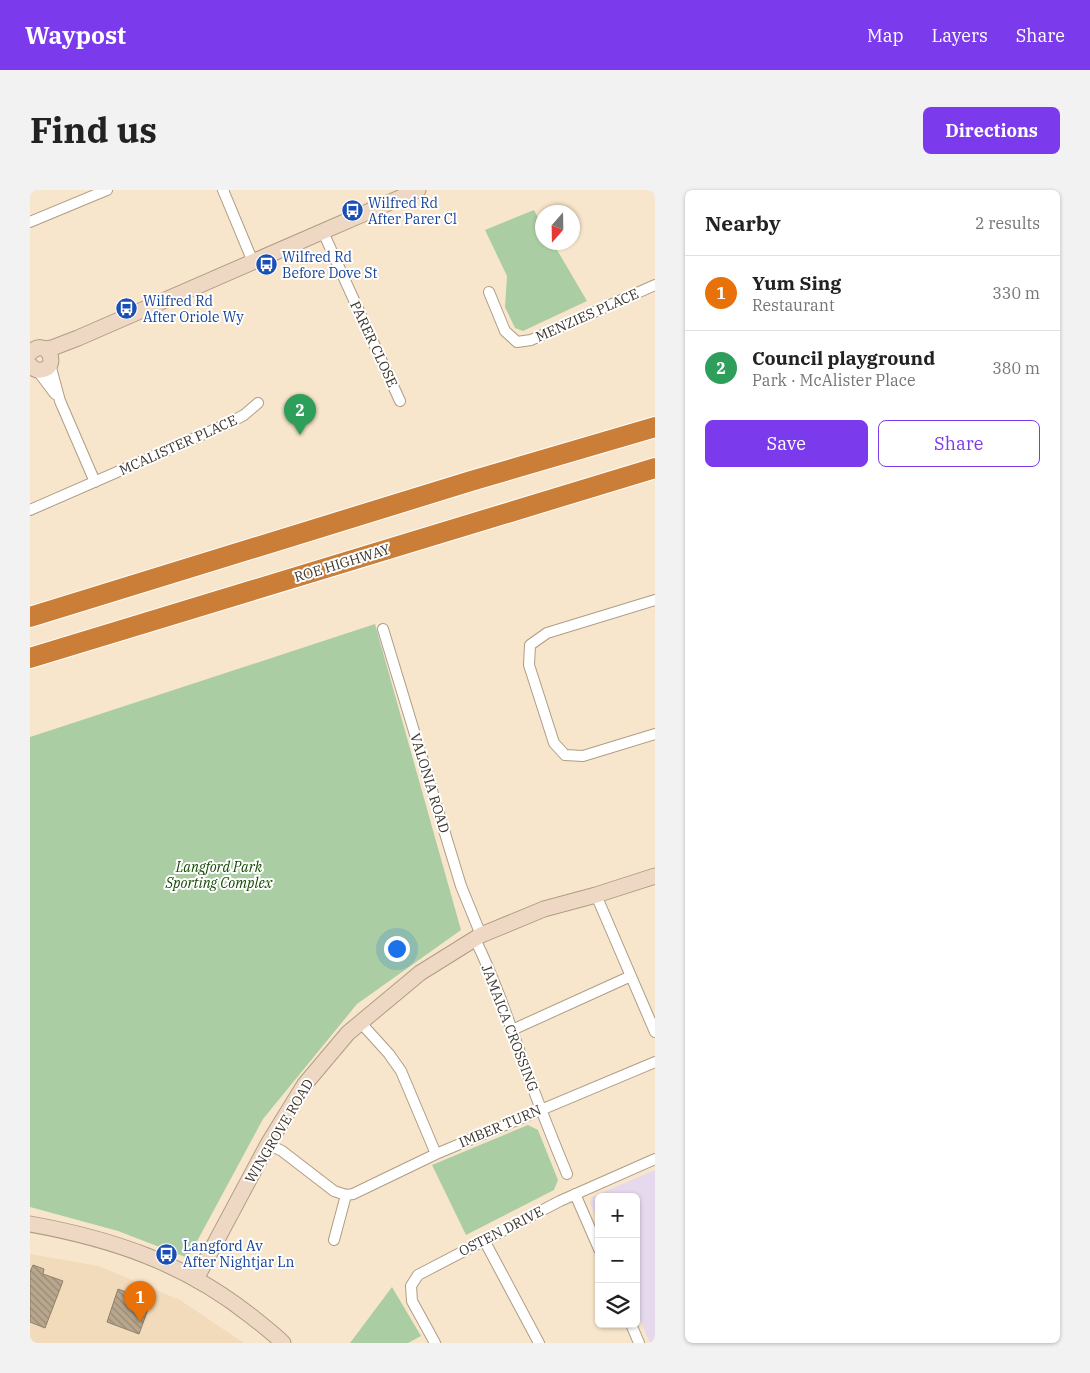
<!DOCTYPE html>
<meta charset="utf-8">
<style>
:root{--surface:#fff;--page:#f2f2f2;--text:#222;--muted:#767676;--line:#e0e0e0;--accent:#7c3aed}
body{margin:0;font-family:"IBM Plex Serif",serif;background:var(--page);color:var(--text)}
.controls{position:absolute;right:15px;bottom:15px;display:grid;overflow:hidden;border-radius:8px;box-shadow:0 1px 4px #0004}
.controls button{width:45px;height:45px;display:grid;place-items:center;padding:0;border:0;border-bottom:1px solid var(--line);background:var(--surface);color:var(--text);font:25px sans-serif}
.compass{position:absolute;left:505px;top:15px;width:45px;height:45px;border-radius:50%;background:var(--surface);box-shadow:0 1px 4px #0004;rotate:200deg}
.you{position:absolute;left:366px;top:758px;width:18px;height:18px;margin:-12px;border:4px solid #fff;border-radius:50%;background:#1a73e8;box-shadow:0 0 0 8px #1a73e833}
.badge{display:grid;place-items:center;width:32px;height:32px;border-radius:50%;background:var(--accent);color:#fff;font-size:16px;font-weight:700}
.pin{position:absolute;translate:-50% -41px;filter:drop-shadow(0 1px 2px #0008)}
.pin::after{content:'';position:absolute;top:26px;width:18px;height:15px;background:inherit;clip-path:polygon(0 0,100% 0,50% 100%)}
.list{margin:0;padding:0;list-style:none}
h2{display:flex;justify-content:space-between;align-items:center;height:65px;margin:0;padding:0 20px;font-size:21px}
h2 small{font-size:16px;font-weight:400;color:var(--muted)}
.list li{display:grid;grid-template-columns:32px 1fr auto;gap:15px;align-items:center;box-sizing:border-box;height:75px;padding:0 20px;border-top:1px solid var(--line)}
.list b{display:block;font-size:19px;white-space:nowrap}
.list p{margin:0;font-size:16px;white-space:nowrap;color:var(--muted)}
.list em{font-size:16px;font-style:normal;color:var(--muted)}
.actions{display:flex;gap:10px;padding:15px 20px}
.actions a{flex:1;padding:11px 0;border:1px solid var(--accent);border-radius:8px;text-align:center;font-size:18px;color:var(--accent)}
.actions .main{background:var(--accent);color:#fff}
.icon{flex:none;width:28px;height:28px;fill:none;stroke:currentColor;stroke-width:2;stroke-linecap:round;stroke-linejoin:round}
.map{position:relative;flex:none;width:625px;height:1153px;overflow:hidden;border-radius:8px}
header{display:flex;align-items:center;gap:30px;box-sizing:border-box;height:70px;padding:0 25px;background:var(--accent);color:#fff}
header strong{font-size:24px}
nav{display:flex;gap:28px;margin-inline-start:auto;font-size:18px}
.intro{display:flex;align-items:center;justify-content:space-between;box-sizing:border-box;height:120px;padding:0 30px}
h1{margin:0;font-size:35px}
.button{padding:12px 22px;border-radius:8px;background:var(--accent);color:#fff;font-size:18px;font-weight:700}
main{display:flex;gap:30px;padding:0 30px}
aside{flex:1;background:var(--surface);border-radius:8px;box-shadow:0 1px 4px #0004}
.map>svg:first-child{display:block}
</style>
<header>
<strong>Waypost</strong>
<nav><a>Map</a><a>Layers</a><a>Share</a></nav>
</header>
<div class="intro"><h1>Find us</h1><a class="button">Directions</a></div>
<main>
<div class="map">
<svg width="625" height="1153" viewBox="0 0 625 1153">
<defs>
<pattern id="building-back-hatch" width="6" height="6" patternUnits="userSpaceOnUse" patternTransform="scale(1.25)"><rect width="6" height="6" fill="#b8a78e"/><path d="M-1 5l2 2M0 0l6 6M5-1l2 2" fill="none" stroke="#978974"/></pattern>
</defs>
<rect width="100%" height="100%" fill="#f8e6cc"/>
<!-- built -->
<path fill="#f1dbbb" d="M0 1064 69 1076 150 1110 214 1153H0Z"/>
<!-- education -->
<path fill="#e6d9ed" d="M625 980V1153H620L606 1121V1007H569V1033L560 1013 562 1007Z"/>
<!-- green -->
<path fill="#abcda3" d="M504 20 512 35V52L523 53 557 111 493 141 485 138 475 117 477 86 455 40Z
M345 434 431 740 327 814 233 929 158 1068 88 1041 0 1017V547Z
M498 935 508 940 528 990 524 1000 436 1045 402 975Z
M362 1097 391 1146 378 1153H320Z"/>
<!-- building -->
<path fill="url(#building-back-hatch)" stroke="#908069" d="M3 1075 14 1079 13 1084 33 1091 15 1138 0 1132V1082Z
M88 1099 121 1111 109 1144 77 1132Z"/>
<g fill="none" stroke-linecap="round" stroke-linejoin="round">
<defs>
<path id="street" d="M193 0 223 72
M0 32 77 0
M293 42 370 211
M459 102 475 141 487 152 501 150 625 95
M20 174 30 211 65 292
M7 180 25 204
M0 320 197 234 214 225 228 213
M625 410 517 443 500 455 499 475 524 553 535 565 553 566 625 544
M353 439 431 696 451 745
M566 705 625 842
M445 749C465 790 480 834 495 877 508 912 522 948 537 984
M331 833 359 864 371 881 406 964
M482 840 601 786
M238 954 252 961 304 1001 316 1005 323 1004 406 964 625 872
M545 1004 569 1059
M304 1050 316 1005
M454 1050 509 1153
M601 1134 609 1153
M405 1153 382 1111 381 1096 388 1085 530 1011 625 969"/>
<path id="secondary" d="M15 159 22 158 48 148 388 0
M0 163C17 145 31 178 11 180 6 181 3 178 0 175
M0 1034C83 1049 154 1073 221 1126 232 1135 243 1143 253 1153
M166 1089 238 954 275 894 318 843 390 783 451 745 514 719 566 705 625 686"/>
<path id="highway" d="M0 427 441 291 625 237
M0 468 625 278"/>
</defs>
<!-- street casing -->
<use href="#street" stroke="#ae9d85" stroke-width="12"/>
<!-- secondary casing -->
<use href="#secondary" stroke="#ae9d85" stroke-width="17"/>
<!-- highway casing -->
<use href="#highway" stroke="#fff" stroke-width="22"/>
<!-- street -->
<use href="#street" stroke="#fff" stroke-width="10"/>
<!-- secondary -->
<use href="#secondary" stroke="#efd8c3" stroke-width="15"/>
<!-- highway -->
<use href="#highway" stroke="#cb7e38" stroke-width="20"/>
</g>
<!-- icons -->
<defs>
<symbol id="bus-disc" viewBox="-11 -11 22 22"><circle r="9.5" fill="#1a4fb4" stroke="#fff"/><path d="M-5-6H5V4H4V6H2V4H-2V6H-4V4H-5ZM-3.5-4V0h7V-4ZM-3.5 1.2v1.5H-2V1.2ZM2 1.2v1.5H3.5V1.2Z" fill="#fff"/></symbol>
</defs>
<g fill-rule="evenodd">
<use href="#bus-disc" x="310" y="8" width="25" height="25"/>
<use href="#bus-disc" x="224" y="62" width="25" height="25"/>
<use href="#bus-disc" x="84" y="106" width="25" height="25"/>
<use href="#bus-disc" x="124" y="1052" width="25" height="25"/>
</g>
<g text-anchor="middle" dominant-baseline="central" stroke-width="4" stroke-linejoin="round" paint-order="stroke">
<!-- transit labels -->
<g font-size="14" fill="#164399" stroke="#fff" text-anchor="start">
<text x="338" y="13">Wilfred Rd<tspan x="338" dy="16">After Parer Cl</tspan></text>
<text x="252" y="67">Wilfred Rd<tspan x="252" dy="16">Before Dove St</tspan></text>
<text x="113" y="111">Wilfred Rd<tspan x="113" dy="16">After Oriole Wy</tspan></text>
<text x="153" y="1056">Langford Av<tspan x="153" dy="16">After Nightjar Ln</tspan></text>
</g>
<!-- street labels -->
<g font-size="14" fill="#3c352b" stroke="#fff">
<text transform="translate(557 125) rotate(-24)">MENZIES PLACE</text>
<text transform="translate(344 154) rotate(65)">PARER CLOSE</text>
<text transform="translate(148 255) rotate(-24)">MCALISTER PLACE</text>
<text transform="translate(312 373) rotate(-17)">ROE HIGHWAY</text>
<text transform="translate(400 593) rotate(73)">VALONIA ROAD</text>
<text transform="translate(480 838) rotate(69)">JAMAICA CROSSING</text>
<text transform="translate(470 936) rotate(-23)">IMBER TURN</text>
<text transform="translate(249 941) rotate(-59)">WINGROVE ROAD</text>
<text transform="translate(471 1041) rotate(-27)">OSTEN DRIVE</text>
</g>
<!-- park labels -->
<g font-size="14" font-style="italic" fill="#134900" stroke="#fff">
<text x="189" y="677">Langford Park<tspan x="189" dy="16">Sporting Complex</tspan></text>
</g>
</g>
</svg>
<div class="controls">
<button>+</button>
<button>−</button>
<button><svg class="icon" aria-label="layers" viewBox="0 0 24 24"><path d="M12 4l9 5-9 5-9-5zM3 14l9 5 9-5"/></svg></button>
</div>
<svg class="compass" viewBox="-18 -18 36 36"><path d="M0-13l5 13h-10z" fill="#e53935"/><path d="M0 13l5-13h-10z" fill="#767676"/></svg>
<div class="you"></div>
<div class="pin badge" style="left:110px;top:1132px;background:#e8710a">1</div>
<div class="pin badge" style="left:270px;top:245px;background:#2e9e5b">2</div>
</div>
<aside>
<h2>Nearby<small>2 results</small></h2>
<ul class="list">
<li><span class="badge" style="background:#e8710a">1</span><div><b>Yum Sing</b><p>Restaurant</p></div><em>330 m</em></li>
<li><span class="badge" style="background:#2e9e5b">2</span><div><b>Council playground</b><p>Park · McAlister Place</p></div><em>380 m</em></li>
</ul>
<div class="actions"><a class="main">Save</a><a>Share</a></div>
</aside>
</main>
